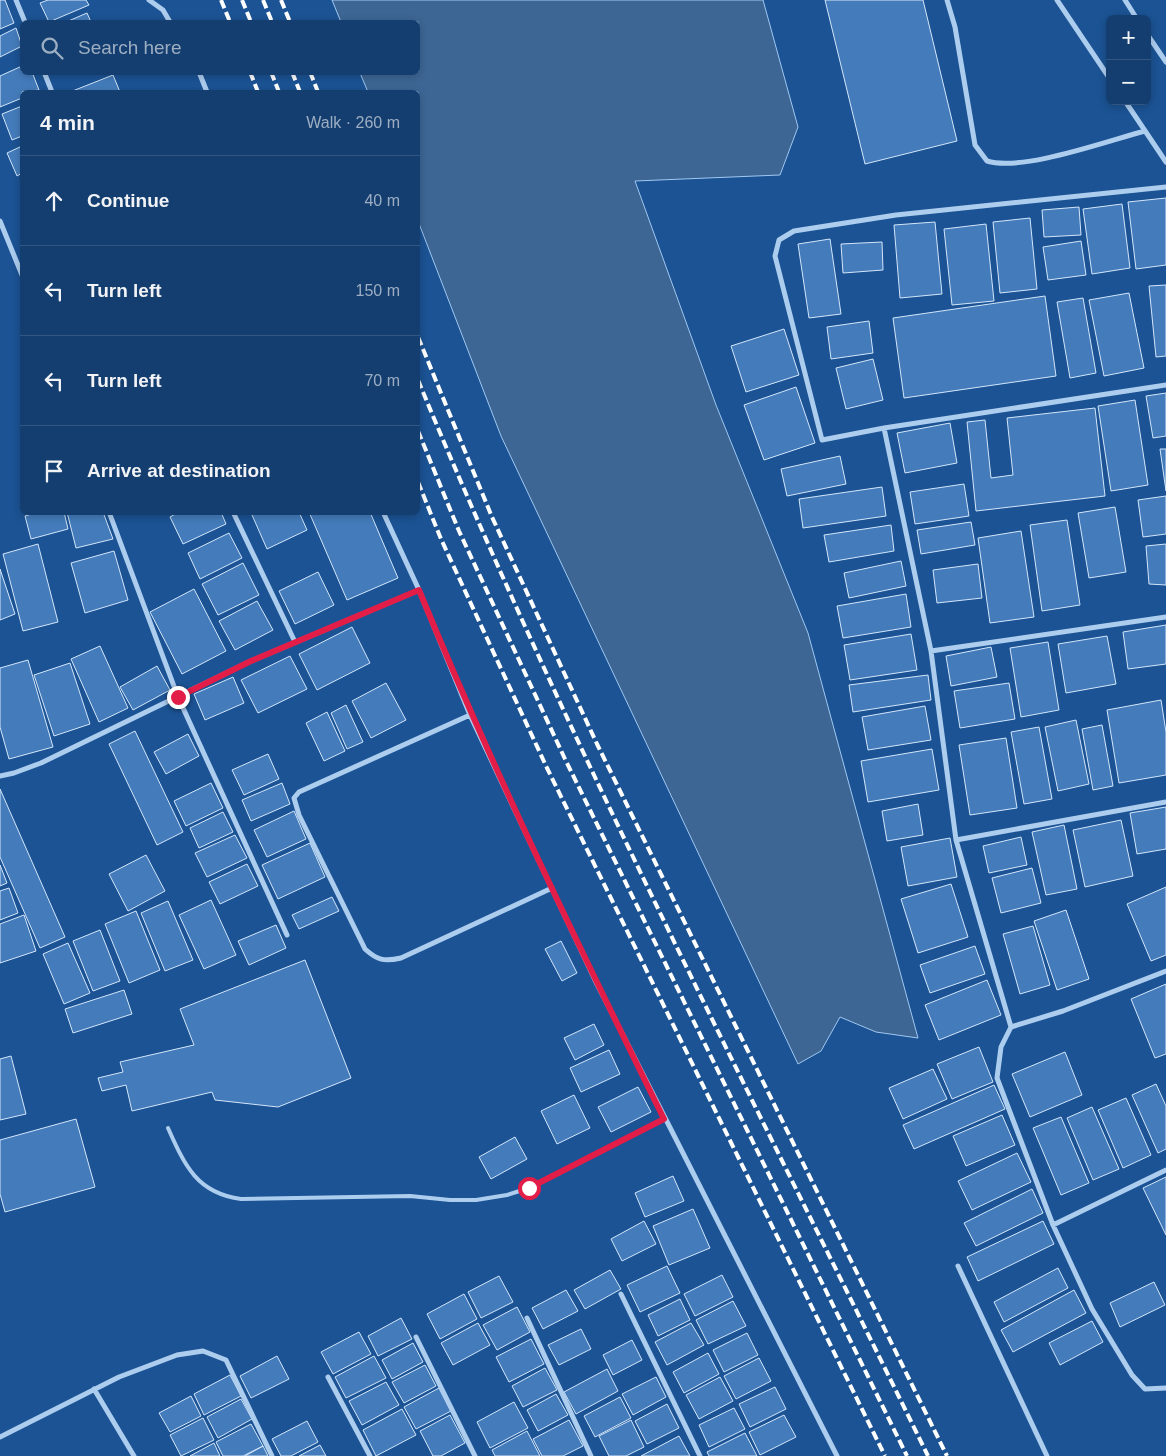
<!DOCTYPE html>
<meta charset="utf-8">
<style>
:root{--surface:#143e6f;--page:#1d4574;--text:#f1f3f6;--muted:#9daec3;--line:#335782}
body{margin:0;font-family:Arial,sans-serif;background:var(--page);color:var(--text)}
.controls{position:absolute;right:15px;top:15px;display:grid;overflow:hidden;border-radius:8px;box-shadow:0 2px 8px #0003}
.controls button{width:45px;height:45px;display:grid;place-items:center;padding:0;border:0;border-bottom:1px solid var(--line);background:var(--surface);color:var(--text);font:25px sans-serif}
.stop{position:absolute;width:15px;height:15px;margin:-11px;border:4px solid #e11d48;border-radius:50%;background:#fff}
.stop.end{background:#e11d48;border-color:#fff;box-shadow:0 1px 5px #0008}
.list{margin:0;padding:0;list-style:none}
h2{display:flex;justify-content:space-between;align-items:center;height:65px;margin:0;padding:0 20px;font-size:21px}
h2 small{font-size:16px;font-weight:400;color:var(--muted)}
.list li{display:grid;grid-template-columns:32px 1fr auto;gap:15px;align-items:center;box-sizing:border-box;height:90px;padding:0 20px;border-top:1px solid var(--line)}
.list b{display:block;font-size:19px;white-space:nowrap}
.list em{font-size:16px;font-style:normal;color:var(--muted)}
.icon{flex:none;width:28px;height:28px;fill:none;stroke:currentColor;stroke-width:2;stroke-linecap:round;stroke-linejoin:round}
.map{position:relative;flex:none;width:1166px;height:1456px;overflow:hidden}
.search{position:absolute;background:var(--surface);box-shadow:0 2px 8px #0003;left:20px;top:20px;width:400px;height:55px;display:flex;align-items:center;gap:12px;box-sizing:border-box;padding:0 18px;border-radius:8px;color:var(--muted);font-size:19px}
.panel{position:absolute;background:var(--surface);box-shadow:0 2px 8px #0003;left:20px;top:90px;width:400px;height:425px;border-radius:8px}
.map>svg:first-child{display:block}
</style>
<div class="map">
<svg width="1166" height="1456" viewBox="0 0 1166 1456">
<rect width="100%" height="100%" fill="#1b5394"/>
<!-- water -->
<path fill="#3d6694" stroke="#a0c8f1" d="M332 0H763L798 127 780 175 635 181 716 405 808 633 918 1038 876 1032 840 1017 821 1051 798 1064 501 436 418 221V92H368L360 73 418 72V22H341Z"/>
<!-- building -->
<path fill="#447cbb" stroke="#d3e6fb" d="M0 0H5L14 23 0 29Z
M48 0H86L89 5 49 22 40 3Z
M825 0H923L957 141 865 164Z
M87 13 91 22H66Z
M16 28 22 46 0 57V36Z
M22 66V72H32L39 90 22 92V98L0 107V76Z
M113 75 120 92H70Z
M22 106V136L12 140 2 114Z
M22 146V173L17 176 7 153Z
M1166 198V265L1136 269 1128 202Z
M1122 204 1130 268 1092 274 1083 209Z
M1079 207 1081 235 1044 237 1042 210Z
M1030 218 1037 289 1000 293 993 222Z
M935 222 942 294 900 298 894 225Z
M986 224 994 301 952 305 944 229Z
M830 239 841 314 809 318 798 244Z
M1081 241 1086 275 1048 280 1043 247Z
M882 242 883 270 843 273 841 244Z
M1166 285V356L1156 357 1149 286Z
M1129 293 1144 368 1104 376 1089 300Z
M1045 296 1056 376 904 398 893 318Z
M1083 298 1096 373 1070 378 1057 302Z
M869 321 873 353 831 359 827 327Z
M784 329 799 375 746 392 731 346Z
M873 359 883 400 846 409 836 368Z
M796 387 815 443 764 460 744 405Z
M1166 393V436L1153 438 1146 396Z
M1135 400 1148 485 1111 491 1098 406Z
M1095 408 1105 496 976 511 967 422 985 420 991 478 1013 475 1007 418Z
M950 423 957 463 905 473 897 433Z
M1160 449H1166V491Z
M840 456 846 484 787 496 781 469Z
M964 484 969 516 915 524 910 492Z
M882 487 886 516 803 528 799 499Z
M1166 496V534L1143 537 1138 500Z
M1115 507 1126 572 1089 578 1078 513Z
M38 512H64L68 529 31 539 25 516Z
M67 512H103L113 539 76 548Z
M179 512H221L226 524 183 544 170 517Z
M257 512H299L307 530 267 549 252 515Z
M309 512H370L398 578 347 600Z
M1067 520 1080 605 1042 611 1030 525Z
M971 522 975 545 921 554 917 530Z
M891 525 894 551 829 562 824 535Z
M1021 531 1034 617 990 623 978 538Z
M229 533 242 558 200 579 188 553Z
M38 544 58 622 23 631 3 554Z
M1166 544V585L1149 584 1146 546Z
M114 551 128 600 85 613 71 563Z
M901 561 906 586 849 598 844 573Z
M243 563 259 595 218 615 202 584Z
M978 564 982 598 937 603 933 570Z
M0 569 15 614 0 620Z
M318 572 334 605 295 624 279 591Z
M194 589 226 651 182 674 150 612Z
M906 594 911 627 843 638 837 606Z
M257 601 273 630 235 650 219 621Z
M1166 625V664L1128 669 1123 632Z
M352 627 370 663 317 690 299 654Z
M911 634 917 670 850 680 844 645Z
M1107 636 1116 684 1066 693 1058 644Z
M1048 642 1059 710 1021 717 1010 648Z
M100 646 128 708 99 722 71 659Z
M991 647 997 677 951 686 946 656Z
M290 656 307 689 258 713 241 680Z
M28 660 53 747 9 759 0 727V668Z
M70 663 90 724 54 736 34 675Z
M157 666 170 690 133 710 120 687Z
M928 675 931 700 853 712 849 685Z
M233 677 244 703 205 720 194 694Z
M386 683 406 720 371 738 352 701Z
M1009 683 1015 719 960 728 954 691Z
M1161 700 1166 732V775L1119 783 1107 710Z
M346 705 363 742 347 749 331 713Z
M925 706 931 740 868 750 862 717Z
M327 712 345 751 324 761 306 723Z
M1076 720 1089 784 1058 791 1045 727Z
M1102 725 1113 786 1093 790 1082 729Z
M1039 727 1052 799 1024 804 1011 732Z
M135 731 183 832 157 845 109 744Z
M188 734 199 756 166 774 154 752Z
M1006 738 1017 808 970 815 959 745Z
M932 749 939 790 868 802 861 761Z
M268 754 279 779 244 795 232 770Z
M211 783 223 808 186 826 174 801Z
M282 783 290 804 251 821 242 800Z
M0 789 65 937 40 948 0 857Z
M918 804 923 835 887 841 882 811Z
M1166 807V849L1137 854 1130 813Z
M294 811 306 839 267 857 254 830Z
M223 812 233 832 199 848 190 828Z
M1121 820 1133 876 1085 887 1073 830Z
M1064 825 1077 889 1046 895 1032 832Z
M235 835 247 858 207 877 195 853Z
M1021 837 1027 865 989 873 983 846Z
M950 838 957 877 908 886 901 847Z
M310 843 325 877 278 899 262 865Z
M146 855 165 891 128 911 109 874Z
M247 864 258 886 220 904 209 882Z
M0 865 7 883 0 886Z
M1032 868 1041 903 1001 913 992 878Z
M951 884 968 937 918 953 901 899Z
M1166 887V955L1151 961 1127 904Z
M9 888 18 913 0 920V891Z
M332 897 339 911 299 929 292 915Z
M211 900 236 955 204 969 179 915Z
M168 901 193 960 165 971 141 913Z
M1066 910 1089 979 1057 990 1034 921Z
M136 911 160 970 129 983 105 924Z
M24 915 36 951 0 963V924Z
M276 925 286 948 249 965 238 941Z
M1033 926 1050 985 1020 994 1003 934Z
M100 930 120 981 93 991 73 941Z
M561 941 577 973 562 981 545 949Z
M68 943 90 993 64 1004 43 954Z
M975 946 985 974 930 993 920 965Z
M305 960 351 1078 278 1107 215 1100 212 1092 132 1111 126 1085 102 1091 98 1078 123 1072 120 1062 194 1045 180 1009Z
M987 980 1001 1015 939 1040 925 1005Z
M1166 984V1054L1155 1058 1131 999Z
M124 990 132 1014 73 1033 65 1009Z
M594 1024 604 1045 575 1060 564 1038Z
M979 1047 993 1082 952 1099 937 1064Z
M609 1050 620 1074 581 1092 570 1068Z
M1065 1052 1082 1095 1030 1117 1012 1074Z
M11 1056 26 1114 0 1120V1059Z
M933 1069 947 1099 903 1119 889 1088Z
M1156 1084 1166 1106V1149L1158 1153 1132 1095Z
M994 1085 1005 1109 914 1149 903 1125Z
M638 1087 651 1112 611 1132 598 1107Z
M574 1095 590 1128 557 1144 541 1111Z
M1126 1098 1151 1155 1123 1168 1098 1110Z
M1092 1107 1119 1169 1093 1180 1067 1118Z
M1002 1115 1015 1145 966 1166 953 1136Z
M1061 1117 1089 1183 1061 1195 1033 1128Z
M76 1119 95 1187 5 1212 0 1194V1140Z
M515 1137 527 1159 491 1179 479 1157Z
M1017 1153 1031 1182 972 1210 958 1181Z
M673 1176 684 1201 645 1217 635 1193Z
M1166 1177V1235L1143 1188Z
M1032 1189 1043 1213 976 1246 964 1223Z
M693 1209 710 1248 669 1265 653 1226Z
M644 1221 656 1244 622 1261 611 1239Z
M1043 1221 1054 1244 978 1281 967 1257Z
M667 1266 680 1293 640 1312 627 1285Z
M1058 1268 1068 1288 1004 1322 994 1302Z
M610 1270 621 1289 585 1309 574 1290Z
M722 1275 733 1297 695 1316 684 1294Z
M499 1276 513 1302 481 1318 468 1292Z
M1154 1282 1165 1305 1120 1327 1110 1303Z
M566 1290 578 1311 543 1329 532 1308Z
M1074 1290 1086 1313 1013 1352 1001 1330Z
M464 1294 477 1319 440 1339 427 1314Z
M680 1299 690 1320 658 1336 648 1315Z
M733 1301 746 1326 708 1344 696 1320Z
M517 1307 530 1332 497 1350 483 1325Z
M401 1318 412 1339 378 1356 368 1336Z
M1092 1321 1103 1342 1060 1365 1049 1343Z
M478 1323 490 1345 453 1365 441 1343Z
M691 1323 704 1345 667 1365 655 1342Z
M581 1329 591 1349 559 1365 548 1345Z
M359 1332 371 1354 333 1374 321 1352Z
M747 1333 758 1355 724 1372 713 1350Z
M531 1339 544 1364 509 1382 496 1357Z
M632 1340 642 1360 613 1375 603 1355Z
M413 1343 423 1362 392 1379 382 1360Z
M708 1353 719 1374 684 1393 673 1372Z
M277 1356 289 1379 251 1398 240 1376Z
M374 1356 386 1378 346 1398 335 1377Z
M759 1358 771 1381 736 1399 724 1376Z
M425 1365 436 1386 404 1403 392 1382Z
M545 1368 557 1390 523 1407 512 1386Z
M607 1369 618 1391 576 1414 564 1392Z
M230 1375 241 1396 204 1415 194 1394Z
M656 1377 666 1397 633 1415 622 1394Z
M720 1377 733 1401 699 1419 686 1395Z
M386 1382 399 1405 362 1425 349 1401Z
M775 1387 786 1409 750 1427 739 1404Z
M439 1388 451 1411 416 1429 404 1407Z
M556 1394 568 1415 538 1431 527 1410Z
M191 1396 201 1416 170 1432 159 1413Z
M620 1397 631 1418 595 1437 584 1416Z
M241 1399 252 1419 218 1438 207 1417Z
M514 1402 528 1428 490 1448 477 1422Z
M667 1404 679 1428 647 1444 635 1421Z
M734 1408 745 1429 709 1447 699 1425Z
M402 1409 416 1435 376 1456 363 1430Z
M450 1415 465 1443 441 1456H433L420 1431Z
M784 1415 796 1437 760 1455 749 1432Z
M203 1418 214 1440 181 1456 170 1435Z
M569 1420 583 1446 563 1456H542L533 1439Z
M631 1420 644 1447 626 1456H609L599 1436Z
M307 1421 318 1442 291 1456H281L272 1439Z
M251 1424 263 1446 243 1456H223L216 1442Z
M527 1431 540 1456H495L492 1450Z
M745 1433 757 1456H709L707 1452Z
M679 1436 690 1456H641Z
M214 1443 220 1456H190Z
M320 1445 326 1456H299Z
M263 1446 268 1456H245Z"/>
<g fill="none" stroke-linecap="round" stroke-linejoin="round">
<!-- service -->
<path stroke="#adcdef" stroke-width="4" d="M168 1128C185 1166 197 1193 241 1199L410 1196 450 1200H476L507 1195 529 1188 664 1119"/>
<!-- minor -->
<path stroke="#adcdef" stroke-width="5" d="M16 0 25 22
M149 0 163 10 170 22
M947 0 955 27 975 145 987 161C1022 172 1107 141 1145 131
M1057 0 1110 79
M1125 0 1137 19
M1147 34 1166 62
M44 72 52 92
M199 72 207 92
M1125 101 1166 162
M1166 187 896 215 794 231 779 240 775 256 822 440 884 428 1166 385
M0 221 22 275
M884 428 931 651 956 840 1011 1027
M109 512 178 697 287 935
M233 512 295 642
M383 512 419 590 470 715 595 980 837 1456
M931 651 1166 617
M470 715 299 792 294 798 299 815 365 949C377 960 384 962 401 958L552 888
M0 776 14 773 41 763 251 661 419 590
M956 840 1166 802
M1166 971 1063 1011 1011 1027 1001 1047 997 1078 1053 1225 1092 1309 1132 1375 1145 1389 1166 1388
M1053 1225 1166 1170
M958 1266 1047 1456
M621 1294 700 1456
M527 1318 591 1456
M416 1337 475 1456
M328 1377 370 1456
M94 1389 134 1456
M0 1437 119 1377 177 1355 203 1351 226 1360 272 1456"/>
<!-- rail -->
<path stroke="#fff" stroke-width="4" stroke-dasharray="9 4" stroke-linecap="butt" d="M221 0 230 22
M242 0 251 22
M263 0 272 22
M281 0 290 22
M250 72 258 92
M271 72 279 92
M292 72 300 92
M310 72 318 92
M418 337 492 517 597 744 947 1456
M418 380C569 746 754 1100 928 1456
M418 431 459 531 565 759 907 1456
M418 482 441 539 547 768 885 1456"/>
</g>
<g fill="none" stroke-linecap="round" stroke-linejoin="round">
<!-- route -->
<path stroke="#e11d48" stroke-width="6" d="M178 697 251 661 419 590C493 770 578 945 664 1119L529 1188"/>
</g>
</svg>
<div class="controls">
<button>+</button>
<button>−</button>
</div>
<div class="stop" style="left:529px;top:1188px"></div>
<div class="stop end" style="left:178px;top:697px"></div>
<div class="search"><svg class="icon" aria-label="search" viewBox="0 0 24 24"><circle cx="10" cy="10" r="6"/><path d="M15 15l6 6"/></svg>Search here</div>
<section class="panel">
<h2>4 min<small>Walk · 260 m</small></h2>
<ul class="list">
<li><svg class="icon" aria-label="ahead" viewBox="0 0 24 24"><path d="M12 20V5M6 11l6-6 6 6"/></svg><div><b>Continue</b></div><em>40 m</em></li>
<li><svg class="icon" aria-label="left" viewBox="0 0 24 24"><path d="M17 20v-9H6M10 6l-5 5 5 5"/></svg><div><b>Turn left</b></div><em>150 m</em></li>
<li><svg class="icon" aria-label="left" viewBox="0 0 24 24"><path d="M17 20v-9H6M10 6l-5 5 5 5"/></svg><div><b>Turn left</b></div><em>70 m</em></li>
<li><svg class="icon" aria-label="arrive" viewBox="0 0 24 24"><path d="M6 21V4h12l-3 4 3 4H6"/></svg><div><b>Arrive at destination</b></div></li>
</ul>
</section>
</div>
